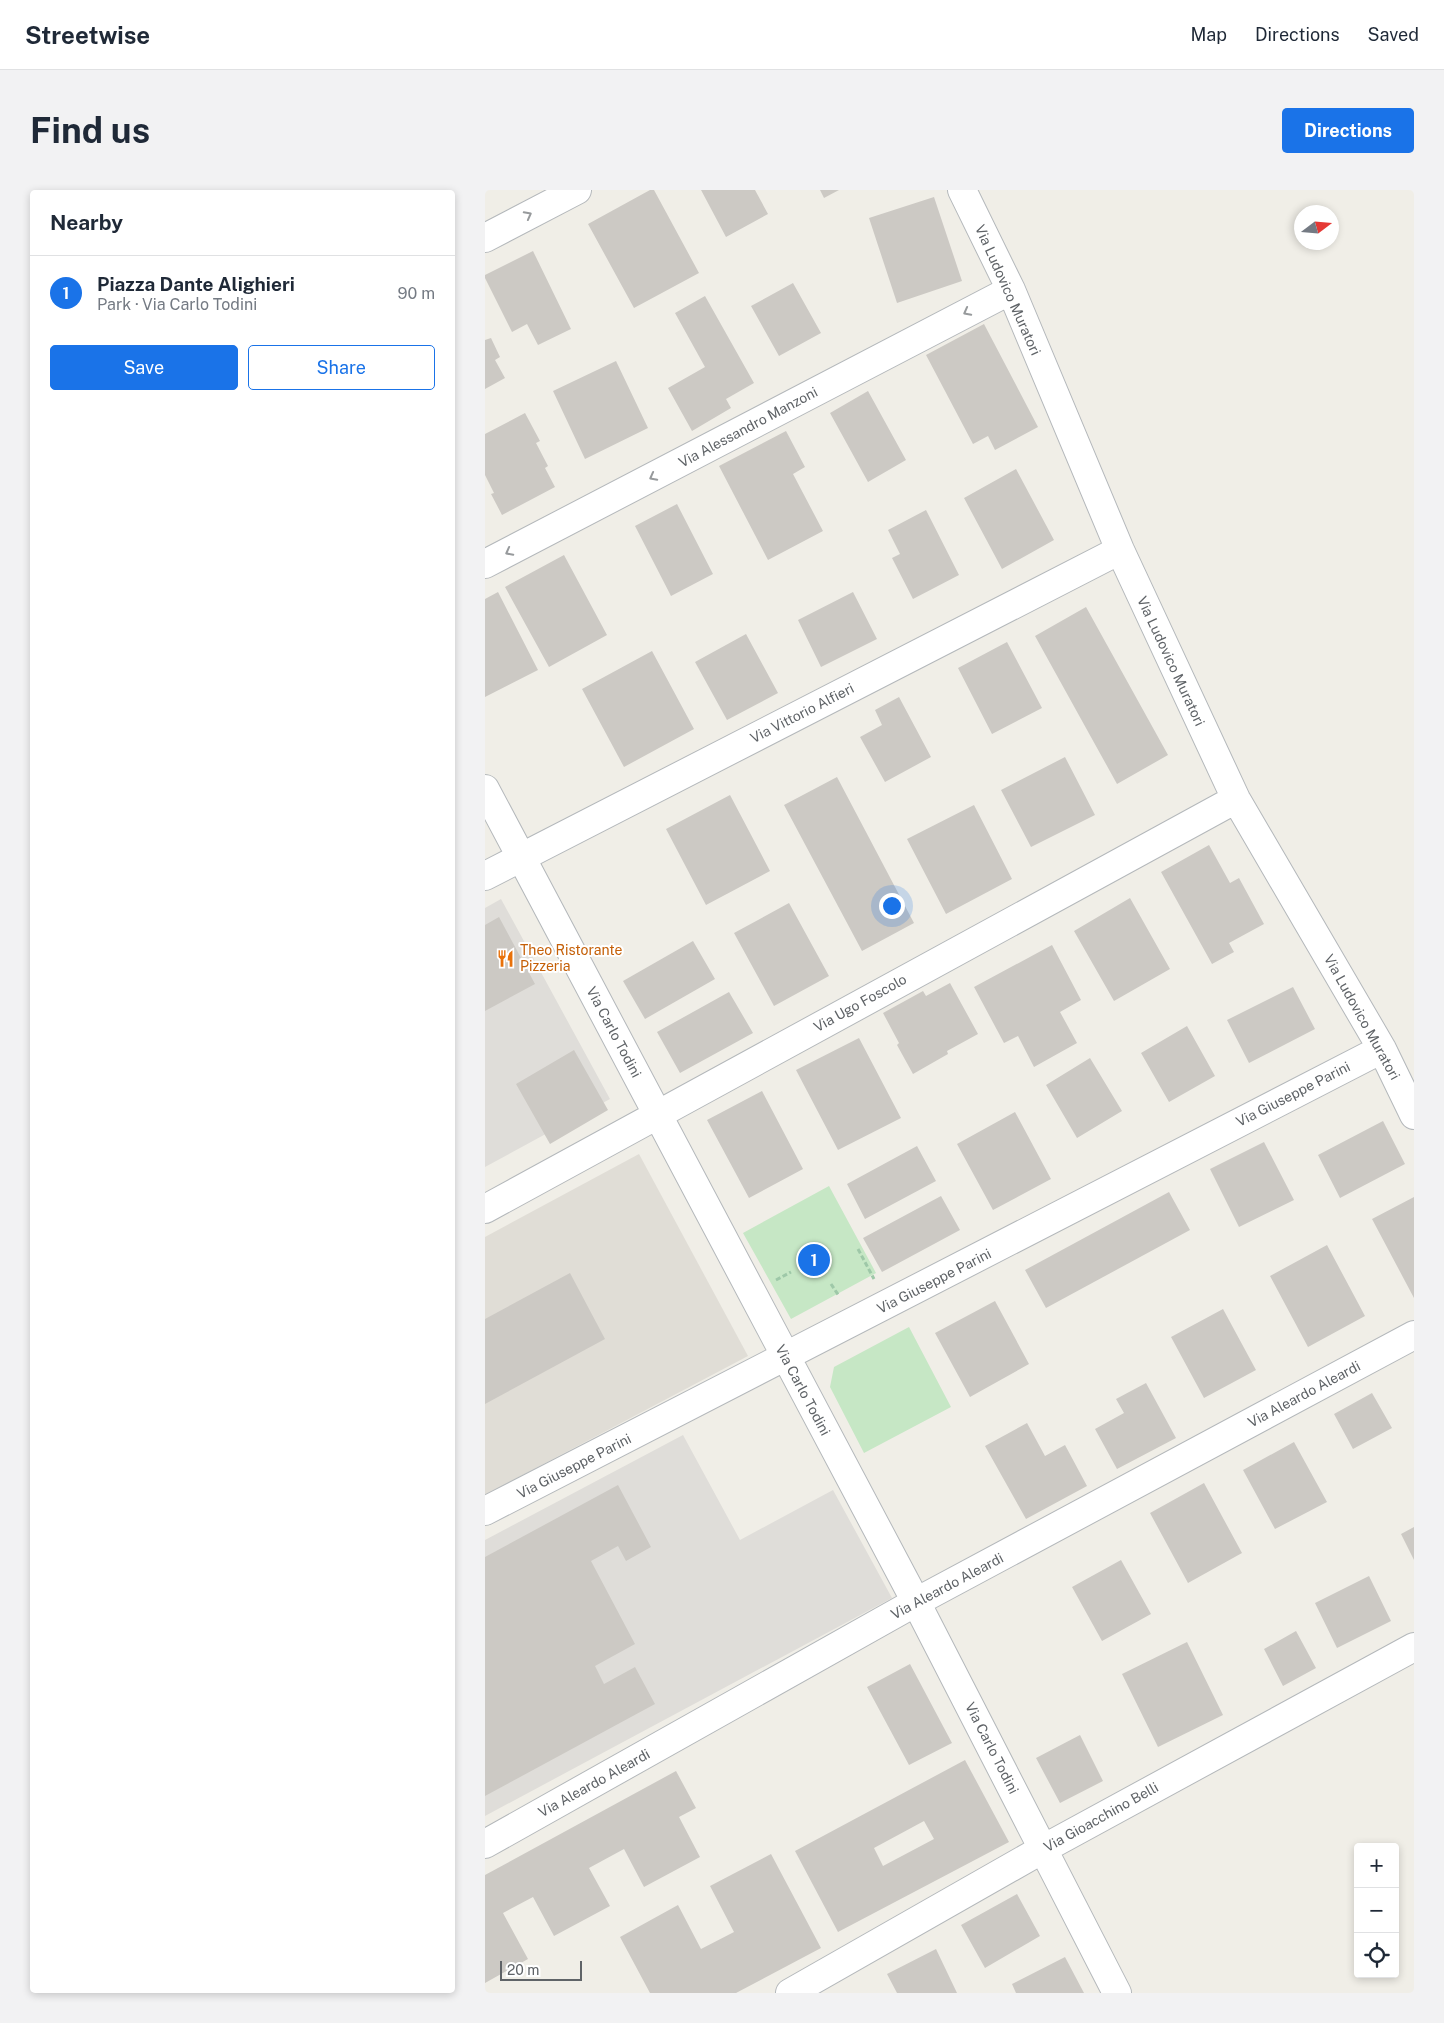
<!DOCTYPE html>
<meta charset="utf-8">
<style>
:root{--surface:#fff;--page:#f2f2f3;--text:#1f2937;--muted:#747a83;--line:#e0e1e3;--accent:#1a73e8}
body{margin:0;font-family:"Public Sans",sans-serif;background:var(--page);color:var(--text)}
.controls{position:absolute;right:15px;bottom:15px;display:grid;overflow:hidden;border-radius:5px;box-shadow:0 2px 8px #0003}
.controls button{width:45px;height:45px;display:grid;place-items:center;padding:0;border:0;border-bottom:1px solid var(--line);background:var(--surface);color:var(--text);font:25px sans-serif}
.compass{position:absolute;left:809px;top:15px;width:45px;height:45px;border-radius:50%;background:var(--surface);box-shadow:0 2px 8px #0003;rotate:74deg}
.scale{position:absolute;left:15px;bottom:12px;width:82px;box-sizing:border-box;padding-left:5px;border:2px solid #5f6367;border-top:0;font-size:14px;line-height:18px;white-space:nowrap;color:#5f6367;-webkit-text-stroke:4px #fff;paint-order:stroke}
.you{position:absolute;left:406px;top:715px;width:18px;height:18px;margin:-12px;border:4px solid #fff;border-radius:50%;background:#1a73e8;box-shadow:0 0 0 8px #1a73e833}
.badge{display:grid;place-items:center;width:32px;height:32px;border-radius:50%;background:var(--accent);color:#fff;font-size:16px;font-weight:700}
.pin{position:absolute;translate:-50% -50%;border:2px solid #fff;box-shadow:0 1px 5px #0006}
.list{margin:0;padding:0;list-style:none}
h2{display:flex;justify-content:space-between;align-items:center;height:65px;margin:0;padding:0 20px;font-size:21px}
h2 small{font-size:16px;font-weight:400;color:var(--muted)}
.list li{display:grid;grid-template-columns:32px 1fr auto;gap:15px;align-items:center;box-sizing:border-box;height:75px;padding:0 20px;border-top:1px solid var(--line)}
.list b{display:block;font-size:19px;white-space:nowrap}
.list p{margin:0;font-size:16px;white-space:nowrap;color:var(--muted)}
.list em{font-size:16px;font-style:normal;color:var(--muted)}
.actions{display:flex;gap:10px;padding:15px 20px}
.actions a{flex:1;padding:11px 0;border:1px solid var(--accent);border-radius:5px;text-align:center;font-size:18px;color:var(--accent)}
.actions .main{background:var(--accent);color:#fff}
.icon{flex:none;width:28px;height:28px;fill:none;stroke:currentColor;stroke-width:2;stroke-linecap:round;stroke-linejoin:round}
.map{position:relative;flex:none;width:929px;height:1803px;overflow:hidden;border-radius:5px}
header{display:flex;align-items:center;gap:30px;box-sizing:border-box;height:70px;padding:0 25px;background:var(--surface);border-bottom:1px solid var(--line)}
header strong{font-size:24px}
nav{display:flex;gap:28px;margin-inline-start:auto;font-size:18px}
.intro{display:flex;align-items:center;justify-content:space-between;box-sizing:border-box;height:120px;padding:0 30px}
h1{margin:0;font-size:35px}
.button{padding:12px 22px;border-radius:5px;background:var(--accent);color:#fff;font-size:18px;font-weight:700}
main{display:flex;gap:30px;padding:0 30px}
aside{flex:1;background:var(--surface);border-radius:5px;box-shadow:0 2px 8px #0003}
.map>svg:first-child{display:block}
</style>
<header>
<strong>Streetwise</strong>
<nav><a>Map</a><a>Directions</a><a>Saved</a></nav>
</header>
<div class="intro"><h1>Find us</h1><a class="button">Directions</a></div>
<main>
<aside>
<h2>Nearby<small></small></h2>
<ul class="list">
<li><span class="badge">1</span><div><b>Piazza Dante Alighieri</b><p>Park · Via Carlo Todini</p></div><em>90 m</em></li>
</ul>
<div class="actions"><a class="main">Save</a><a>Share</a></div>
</aside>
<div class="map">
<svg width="929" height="1803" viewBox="0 0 929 1803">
<rect width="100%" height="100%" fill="#f0eee7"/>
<!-- industrial -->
<path fill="#dfddd9" d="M16 709 125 909 0 977V718Z
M198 1245 255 1350 348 1300 407 1408 0 1626V1350Z"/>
<!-- education -->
<path fill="#e0ddd6" d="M154 964 263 1166 0 1305V1047Z"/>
<!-- green -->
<path fill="#c6e7c5" d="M344 996 391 1083 306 1129 258 1043Z
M424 1137 466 1217 379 1263 345 1197 349 1177Z"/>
<!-- building -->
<path fill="#ccc9c4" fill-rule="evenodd" d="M165 0H169L214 83 149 118 103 34Z
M216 0H270L283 24 241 47Z
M335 0H354L339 8Z
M449 7 477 91 412 113 384 28Z
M48 61 86 139 53 155 42 134 27 142 0 88V85Z
M308 93 336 143 294 166 266 116Z
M220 106 269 193 241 209 246 218 207 241 183 198 220 177 190 123Z
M499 134 553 237 510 260 503 246 488 254 441 165Z
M6 148 15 167 10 170 20 188 0 199V150Z
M131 171 163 238 100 269 68 201Z
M383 201 421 270 383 292 345 223Z
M40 223 55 251 51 253 63 276 60 278 70 297 17 325 6 304 9 303 0 285V244Z
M301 241 320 277 308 284 338 341 283 370 234 276Z
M531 279 569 350 517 379 479 308Z
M192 314 228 384 186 406 150 336Z
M441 320 474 385 428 409 407 368 415 364 403 340Z
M79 365 122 445 64 477 20 397Z
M13 402 53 480 0 507V409Z
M368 402 392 449 336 477 313 430Z
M601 417 683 565 632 594 550 446Z
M261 444 293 503 242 530 210 472Z
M522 452 557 518 507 544 473 478Z
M167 461 209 539 139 577 97 499Z
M414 507 446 567 400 592 375 547 397 535 390 520Z
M580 567 610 625 546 657 516 600Z
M352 587 429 733 377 761 299 615Z
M245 605 285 681 221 715 181 639Z
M489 615 527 689 461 724 422 649Z
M724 655 745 693 754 688 779 734 744 753 749 762 727 774 676 682Z
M645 708 685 779 629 811 589 741Z
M304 713 344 786 289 816 249 743Z
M14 727 50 794 0 821V735Z
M208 751 230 789 160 829 138 791Z
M567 755 596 810 575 822 592 853 549 877 533 846 519 853 489 797Z
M465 793 493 844 462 861 463 864 428 884 412 855 414 853 398 823 438 801 441 806Z
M808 797 830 839 764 873 742 830Z
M244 802 268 843 195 883 172 842Z
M702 836 730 886 684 912 656 863Z
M374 848 416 928 353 960 311 880Z
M89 860 123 920 65 954 31 894Z
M605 868 637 921 592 948 561 895Z
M277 901 318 979 264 1008 222 930Z
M530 922 566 989 508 1020 472 954Z
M898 931 920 974 855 1008 833 965Z
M779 952 809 1010 754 1037 725 979Z
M432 956 451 991 380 1029 362 994Z
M684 1002 705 1040 561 1118 540 1080Z
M456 1006 475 1040 397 1082 378 1048Z
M929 1007V1108L887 1029Z
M842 1055 880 1126 823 1157 785 1086Z
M85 1083 120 1149 0 1214V1129Z
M510 1111 544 1174 485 1207 450 1143Z
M738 1119 771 1180 719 1208 686 1147Z
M661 1193 691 1248 632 1279 610 1239 639 1223 631 1209Z
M887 1203 907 1238 868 1259 849 1224Z
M542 1233 560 1266 580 1255 602 1296 541 1329 500 1256Z
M809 1252 842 1312 790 1339 758 1280Z
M719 1293 757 1363 703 1393 665 1323Z
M133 1295 166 1357 141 1371 133 1356 106 1371 150 1454 110 1476 119 1494 150 1477 170 1514 0 1606V1367Z
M929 1337V1370L916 1344Z
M636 1370 666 1424 617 1451 587 1397Z
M884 1386 906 1431 852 1458 830 1413Z
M811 1441 831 1478 798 1496 779 1459Z
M702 1452 738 1525 673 1557 637 1484Z
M425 1474 467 1553 424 1575 382 1497Z
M595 1545 618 1591 575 1613 551 1568Z
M480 1570 524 1652 353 1742 310 1661ZM439 1631 449 1649 398 1676 389 1658Z
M191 1581 211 1618 194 1627 215 1667 159 1697 139 1659 104 1678 125 1716 69 1746 48 1707 18 1723 43 1769 0 1793V1685Z
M286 1664 336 1758 251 1803H165L135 1747 193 1715 216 1759 249 1742 225 1696Z
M532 1704 555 1746 500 1778 476 1735Z
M451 1759 472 1803H412L402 1784Z
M580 1767 599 1803H531L527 1794Z"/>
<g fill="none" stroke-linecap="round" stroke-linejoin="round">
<defs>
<path id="minor" d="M477 0 526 100 635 360 751 609 897 859 929 925
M0 48 92 0
M0 374 526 100
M0 599 431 1412 632 1803
M0 686 635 360
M0 1019 751 609
M0 1321 897 859
M0 1654 431 1412 929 1145
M305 1803 558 1659 929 1457"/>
</defs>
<!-- minor casing -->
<use href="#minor" stroke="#b4b8bb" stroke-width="30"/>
<!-- path -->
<path stroke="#9ec8a8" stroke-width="3" stroke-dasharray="5 2.5" stroke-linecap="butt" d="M373 1059 389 1089
M291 1090 306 1082
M346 1094 354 1106"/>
<!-- minor -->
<use href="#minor" stroke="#fff" stroke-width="28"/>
</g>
<!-- one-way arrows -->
<defs><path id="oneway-chevron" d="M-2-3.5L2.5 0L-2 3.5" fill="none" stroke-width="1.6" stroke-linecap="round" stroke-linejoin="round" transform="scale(1.25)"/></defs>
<g stroke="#979a9c">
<use href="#oneway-chevron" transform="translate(43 25) rotate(-28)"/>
<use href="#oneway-chevron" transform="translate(482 122) rotate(152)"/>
<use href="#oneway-chevron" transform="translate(168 287) rotate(152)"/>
<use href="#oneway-chevron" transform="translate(24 362) rotate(152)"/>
</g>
<!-- icons -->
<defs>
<symbol id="restaurant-bare" viewBox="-9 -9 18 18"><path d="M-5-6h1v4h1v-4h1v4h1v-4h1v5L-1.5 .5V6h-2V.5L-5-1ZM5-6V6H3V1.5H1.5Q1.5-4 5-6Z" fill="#e8710a" stroke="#fff" stroke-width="2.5" paint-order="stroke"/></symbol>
</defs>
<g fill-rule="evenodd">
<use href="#restaurant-bare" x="8" y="756" width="25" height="25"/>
</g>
<g text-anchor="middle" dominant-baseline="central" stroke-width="4" stroke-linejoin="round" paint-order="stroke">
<!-- street labels -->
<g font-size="14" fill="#5f6367" stroke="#fff">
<text transform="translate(523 100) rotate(66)">Via Ludovico Muratori</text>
<text transform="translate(263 237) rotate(-28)">Via Alessandro Manzoni</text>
<text transform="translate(686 471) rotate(65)">Via Ludovico Muratori</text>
<text transform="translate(317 523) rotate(-27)">Via Vittorio Alfieri</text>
<text transform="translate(375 813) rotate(-29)">Via Ugo Foscolo</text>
<text transform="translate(877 827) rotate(61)">Via Ludovico Muratori</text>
<text transform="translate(129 842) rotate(62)">Via Carlo Todini</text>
<text transform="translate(808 904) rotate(-27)">Via Giuseppe Parini</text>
<text transform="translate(449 1091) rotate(-27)">Via Giuseppe Parini</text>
<text transform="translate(318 1200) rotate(62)">Via Carlo Todini</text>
<text transform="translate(819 1204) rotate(-28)">Via Aleardo Aleardi</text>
<text transform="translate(89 1276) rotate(-27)">Via Giuseppe Parini</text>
<text transform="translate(462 1396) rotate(-28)">Via Aleardo Aleardi</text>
<text transform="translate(507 1558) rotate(63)">Via Carlo Todini</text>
<text transform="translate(109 1593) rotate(-29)">Via Aleardo Aleardi</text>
<text transform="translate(616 1627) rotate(-29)">Via Gioacchino Belli</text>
</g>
<!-- food labels -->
<g font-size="14" fill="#c56008" stroke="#fff" text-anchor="start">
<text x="35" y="760">Theo Ristorante<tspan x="35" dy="16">Pizzeria</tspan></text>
</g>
</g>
</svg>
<div class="controls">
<button>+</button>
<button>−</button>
<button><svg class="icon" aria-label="locate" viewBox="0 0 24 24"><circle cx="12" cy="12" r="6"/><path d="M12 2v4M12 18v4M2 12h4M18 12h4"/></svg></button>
</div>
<svg class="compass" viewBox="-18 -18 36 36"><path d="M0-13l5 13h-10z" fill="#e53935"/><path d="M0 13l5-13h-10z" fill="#747a83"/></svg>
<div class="scale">20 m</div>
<div class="you"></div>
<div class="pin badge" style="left:329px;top:1070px">1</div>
</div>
</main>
